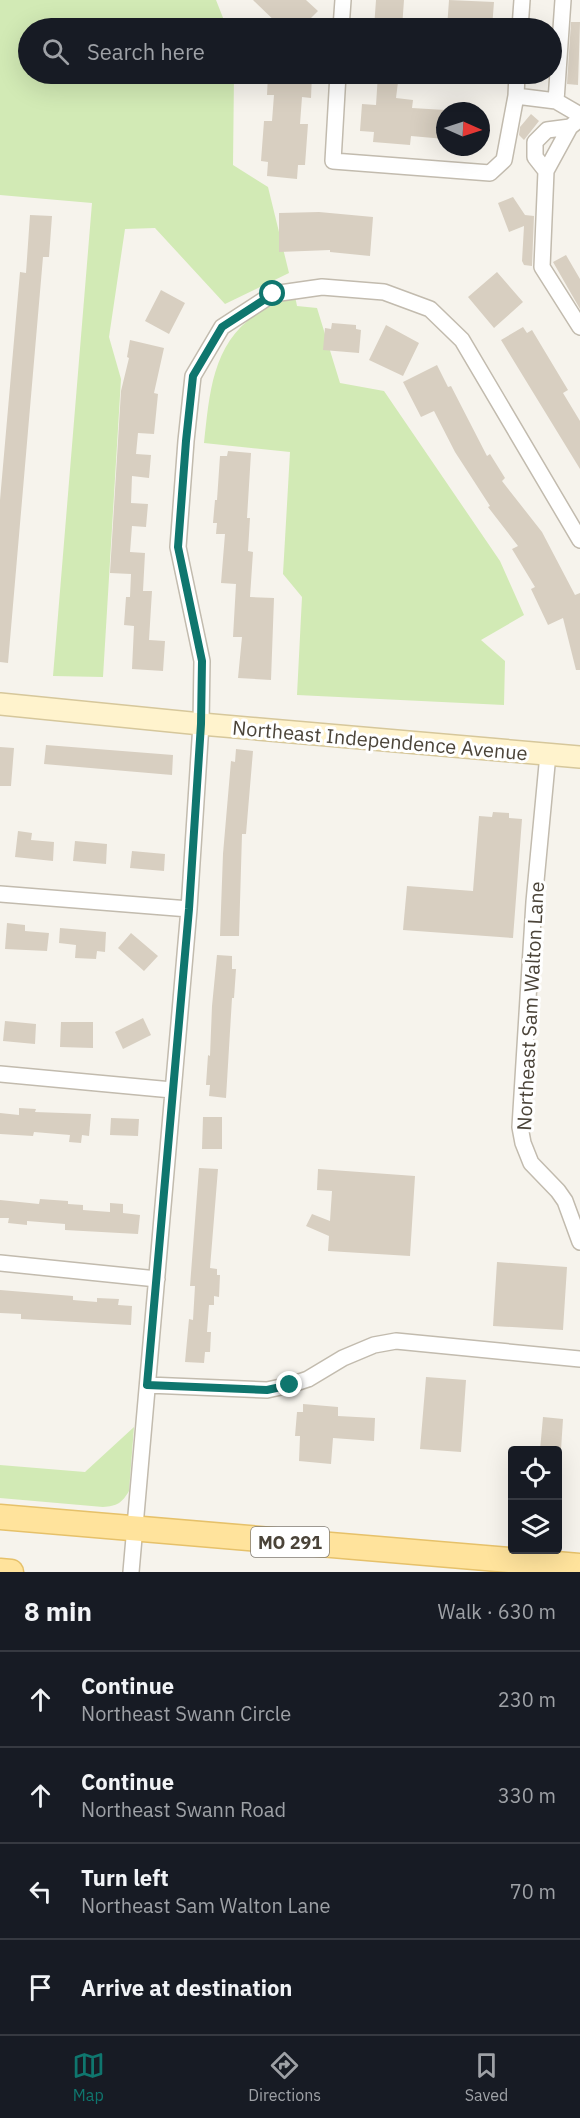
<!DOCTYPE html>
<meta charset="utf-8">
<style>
:root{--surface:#171b24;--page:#20242c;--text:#f1f3f6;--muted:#9ea1a6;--line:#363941;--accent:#0f766e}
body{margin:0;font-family:"IBM Plex Sans",sans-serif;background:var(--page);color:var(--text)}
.controls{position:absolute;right:18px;bottom:18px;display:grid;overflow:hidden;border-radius:6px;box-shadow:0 6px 24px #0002}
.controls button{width:54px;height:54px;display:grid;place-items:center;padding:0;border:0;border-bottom:2px solid var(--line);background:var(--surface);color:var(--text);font:30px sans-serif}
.compass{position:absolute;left:436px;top:102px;width:54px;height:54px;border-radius:50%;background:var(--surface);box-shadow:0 6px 24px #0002;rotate:93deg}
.stop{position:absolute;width:18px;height:18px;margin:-14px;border:4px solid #0f766e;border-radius:50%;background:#fff}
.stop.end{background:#0f766e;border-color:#fff;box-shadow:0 2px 6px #0008}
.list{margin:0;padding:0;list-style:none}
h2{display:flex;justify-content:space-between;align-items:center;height:78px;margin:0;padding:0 24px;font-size:26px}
h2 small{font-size:20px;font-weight:400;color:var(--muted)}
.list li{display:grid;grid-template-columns:39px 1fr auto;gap:18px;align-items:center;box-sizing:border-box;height:96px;padding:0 24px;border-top:2px solid var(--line)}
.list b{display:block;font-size:22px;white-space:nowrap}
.list p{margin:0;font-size:20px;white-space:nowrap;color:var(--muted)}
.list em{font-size:20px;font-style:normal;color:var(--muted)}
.icon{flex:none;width:33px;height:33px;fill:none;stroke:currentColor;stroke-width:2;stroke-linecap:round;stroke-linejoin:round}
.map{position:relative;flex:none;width:580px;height:1572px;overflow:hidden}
.search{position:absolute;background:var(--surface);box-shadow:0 6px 24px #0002;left:18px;right:18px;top:18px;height:66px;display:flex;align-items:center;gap:15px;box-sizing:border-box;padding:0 21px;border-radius:33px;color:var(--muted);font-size:22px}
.sheet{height:462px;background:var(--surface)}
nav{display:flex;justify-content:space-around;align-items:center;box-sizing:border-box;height:84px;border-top:2px solid var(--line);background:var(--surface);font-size:16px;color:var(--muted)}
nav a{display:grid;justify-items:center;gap:3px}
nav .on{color:var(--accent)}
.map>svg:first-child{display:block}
</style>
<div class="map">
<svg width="580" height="1572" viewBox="0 0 580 1572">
<rect width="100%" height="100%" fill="#f6f3ec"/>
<!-- green -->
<path fill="#d2eab5" d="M0 0H216L227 28H28V74H234L233 165 268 187 289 273 225 304 155 228 125 229 109 337 121 379 103 677 53 676 92 203 0 195Z
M295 296 297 306 317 308 340 383 384 391 500 561 524 615 481 640 505 661 504 705 297 695 302 597 283 574 290 452 204 443C210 391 212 338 265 309 274 304 285 301 295 296Z
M134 1427 129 1491C122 1503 117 1506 103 1507L0 1498V1465L85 1472Z"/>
<!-- building -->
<path fill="#d8cfc1" d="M253 0H306L318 11 301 28H292L287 23 282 28Z
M376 0H404L402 28H374Z
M449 0 494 2 492 28H447Z
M571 22H580L578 85 567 84Z
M268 74H312L311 98 302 97 300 124H308L305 165H298L297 179 267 176 268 162 261 161 264 121H272L274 95H267Z
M378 74H399L396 98 413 100 412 108 445 110V139L411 136 410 145 373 142 374 132 360 131 362 104 376 105Z
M531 114 539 121 524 140 519 135 520 127Z
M513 197 525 215 534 216 532 266 524 265 522 261 524 226 509 232 498 203Z
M279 213 319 212 373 217 370 256 330 252V250L279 252Z
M30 215 52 216 49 257H43L8 663 0 662V500L20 272 26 273Z
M566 255 580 279V309L553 262Z
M497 272 523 302 494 328 468 297Z
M161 290 185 303 169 334 145 321Z
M332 323 356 325V329L361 330 359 353 323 350 325 328 331 329Z
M386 325 419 343 403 376 369 360Z
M523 327 527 333 532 330 568 390 563 393 580 421V469L501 340Z
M130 340 164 348 154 393 158 394 154 434 138 433 136 454 151 455 149 478 132 476 131 503 148 504 146 527 132 526 130 552 145 553 143 591H152L149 640 165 641 163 671 132 669 134 626 124 625 126 597H130L131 574 110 573 121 391 129 358 127 357Z
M437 365 448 387 451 386 487 456 490 454 505 478 502 481 542 532 575 595 580 593V670H576L563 618 548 625 531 589 535 587 512 549 518 546 488 507 490 506 455 452 434 411 421 417 403 382Z
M228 451 251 453 247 518H250L248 551 253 552 250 597 274 598 271 680 238 678 242 637H233L236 584 221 583 225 534H216L217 523H213L215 500H217L220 456H227Z
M46 745 173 755 172 775 44 764Z
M0 747 14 748 11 786H0Z
M236 749 253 751 246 834H242L239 936H220L223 854 231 761 235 762Z
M493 812 509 813V818L522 819 513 938 403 930 407 886 473 891 479 816 492 817Z
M18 831 32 833 31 840 54 842 53 861 15 857Z
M75 841 107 844 106 864 73 861Z
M132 851 165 854 164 871 130 868Z
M7 923 25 925V931L49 933 47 951 5 949Z
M60 928 106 932 105 952 97 951 96 959 75 958 76 945 59 943Z
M131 933 158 956 144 971 118 948Z
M217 955 232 956V969H236L234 998H232L226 1098 209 1096 210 1085H206L208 1055 210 1056 212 1006Z
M143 1018 151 1035 123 1049 115 1032Z
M5 1021 36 1024 35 1044 3 1041Z
M61 1022H93V1048L60 1047Z
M19 1108 36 1109 35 1112 91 1114 89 1136 82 1135 81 1143 69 1142 70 1135 34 1132 33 1136 0 1134V1113L19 1115Z
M203 1117H222V1149H202Z
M111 1118 139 1119 138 1136 110 1135Z
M199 1168 218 1169 210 1268 217 1269V1275H220L219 1297 214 1296V1305H209L207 1332H211L210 1352H205L204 1363 185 1362 189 1319 193 1320 195 1286H190Z
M318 1169 415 1176 410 1256 328 1251 329 1236 306 1226 312 1214 330 1221 332 1191 317 1190Z
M40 1199 68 1201V1204L83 1205V1210L110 1212V1203L123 1204V1213L140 1215 138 1234 65 1230V1224L27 1221V1225L8 1223 9 1218H0V1200L39 1204Z
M497 1262 567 1267 563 1330 493 1326Z
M0 1290 73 1296V1300L97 1302V1298L119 1299 118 1305 132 1306 131 1325 21 1319V1314L0 1313Z
M426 1377 466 1380 461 1452 420 1449Z
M303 1404 338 1407V1416L375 1418 374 1441 333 1438 331 1464 299 1461 300 1436H295L297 1412H303Z
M543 1417 563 1419 561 1450H540Z"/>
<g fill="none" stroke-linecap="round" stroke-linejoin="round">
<defs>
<path id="street" d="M341 28 343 0
M520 28 522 0
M338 74 333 161 490 173 504 160 516 96 517 74
M516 96 556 101 563 0
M556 101 580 115
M570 127 546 171 542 267 580 327
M546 171 535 157V142L547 130 570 127 580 119
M548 754 534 902 520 1127 523 1143 531 1163 558 1191 565 1201 580 1242
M0 894 189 909
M0 1074 172 1090
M0 1263 157 1279
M148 1385 267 1390 290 1385 308 1379 343 1358 374 1345 396 1341 580 1359
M131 1572 189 909 201 724 202 661 178 547 186 441 193 376 222 327 273 294 322 287 384 292 430 309 462 340 580 540"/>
<path id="secondary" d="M0 704 201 724 580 757"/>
<path id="primary" d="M0 1517 580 1566
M0 1571 11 1572"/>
</defs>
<!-- street casing -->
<use href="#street" stroke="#c2bbae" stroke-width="18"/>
<!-- secondary casing -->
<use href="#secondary" stroke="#d6c79b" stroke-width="24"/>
<!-- primary casing -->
<use href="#primary" stroke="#e6c16a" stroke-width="27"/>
<!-- street -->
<use href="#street" stroke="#fff" stroke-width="15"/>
<!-- secondary -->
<use href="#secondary" stroke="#fff3cd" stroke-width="21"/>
<!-- primary -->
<use href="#primary" stroke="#ffe39c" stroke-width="24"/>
</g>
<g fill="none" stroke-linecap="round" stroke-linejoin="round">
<!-- route -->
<path stroke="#0f766e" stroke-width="8" d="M273 294 222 327 193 376 186 441 178 547 202 661 201 724 189 909 147 1385 267 1390 290 1385"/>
</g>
<g text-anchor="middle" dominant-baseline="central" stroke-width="6" stroke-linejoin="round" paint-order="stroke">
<!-- shield labels -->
<rect fill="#fff" stroke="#817c74" stroke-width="1.5" x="251" y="1527" width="78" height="30" rx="4.5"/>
<g font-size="18" font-weight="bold" fill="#4b4439">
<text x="290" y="1542">MO 291</text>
</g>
<!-- street labels -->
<g font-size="20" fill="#4b4439" stroke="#fff">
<text transform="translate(380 740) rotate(5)">Northeast Independence Avenue</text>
<text transform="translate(530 1006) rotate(-87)">Northeast Sam Walton Lane</text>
</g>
</g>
</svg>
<div class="controls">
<button><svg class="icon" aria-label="locate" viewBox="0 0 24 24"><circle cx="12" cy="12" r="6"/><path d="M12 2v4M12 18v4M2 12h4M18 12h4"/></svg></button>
<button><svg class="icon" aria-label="layers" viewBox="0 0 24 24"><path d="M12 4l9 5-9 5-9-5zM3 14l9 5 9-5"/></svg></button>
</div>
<svg class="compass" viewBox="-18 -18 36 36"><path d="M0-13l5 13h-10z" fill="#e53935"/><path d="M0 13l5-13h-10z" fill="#9ea1a6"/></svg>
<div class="stop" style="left:273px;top:294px"></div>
<div class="stop end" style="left:290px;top:1385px"></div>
<div class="search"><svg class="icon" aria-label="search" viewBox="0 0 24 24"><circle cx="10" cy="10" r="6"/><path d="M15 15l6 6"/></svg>Search here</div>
</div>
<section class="sheet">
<h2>8 min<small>Walk · 630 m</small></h2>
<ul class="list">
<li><svg class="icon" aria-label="ahead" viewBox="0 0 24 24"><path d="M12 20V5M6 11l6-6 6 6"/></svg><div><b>Continue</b><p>Northeast Swann Circle</p></div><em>230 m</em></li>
<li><svg class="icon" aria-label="ahead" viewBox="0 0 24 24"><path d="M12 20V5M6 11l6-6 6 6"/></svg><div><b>Continue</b><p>Northeast Swann Road</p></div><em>330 m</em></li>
<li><svg class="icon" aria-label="left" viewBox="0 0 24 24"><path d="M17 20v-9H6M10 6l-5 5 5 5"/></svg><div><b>Turn left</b><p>Northeast Sam Walton Lane</p></div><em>70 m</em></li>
<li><svg class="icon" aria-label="arrive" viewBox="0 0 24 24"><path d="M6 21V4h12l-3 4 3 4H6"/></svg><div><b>Arrive at destination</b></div></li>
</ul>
</section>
<nav>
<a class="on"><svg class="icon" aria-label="map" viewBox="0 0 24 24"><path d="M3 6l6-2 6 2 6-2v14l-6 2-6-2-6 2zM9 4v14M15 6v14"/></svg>Map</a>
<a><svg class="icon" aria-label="directions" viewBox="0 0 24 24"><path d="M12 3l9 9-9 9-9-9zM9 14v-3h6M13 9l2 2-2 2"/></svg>Directions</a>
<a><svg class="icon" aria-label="saved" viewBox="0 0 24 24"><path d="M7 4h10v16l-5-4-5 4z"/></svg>Saved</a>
</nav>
